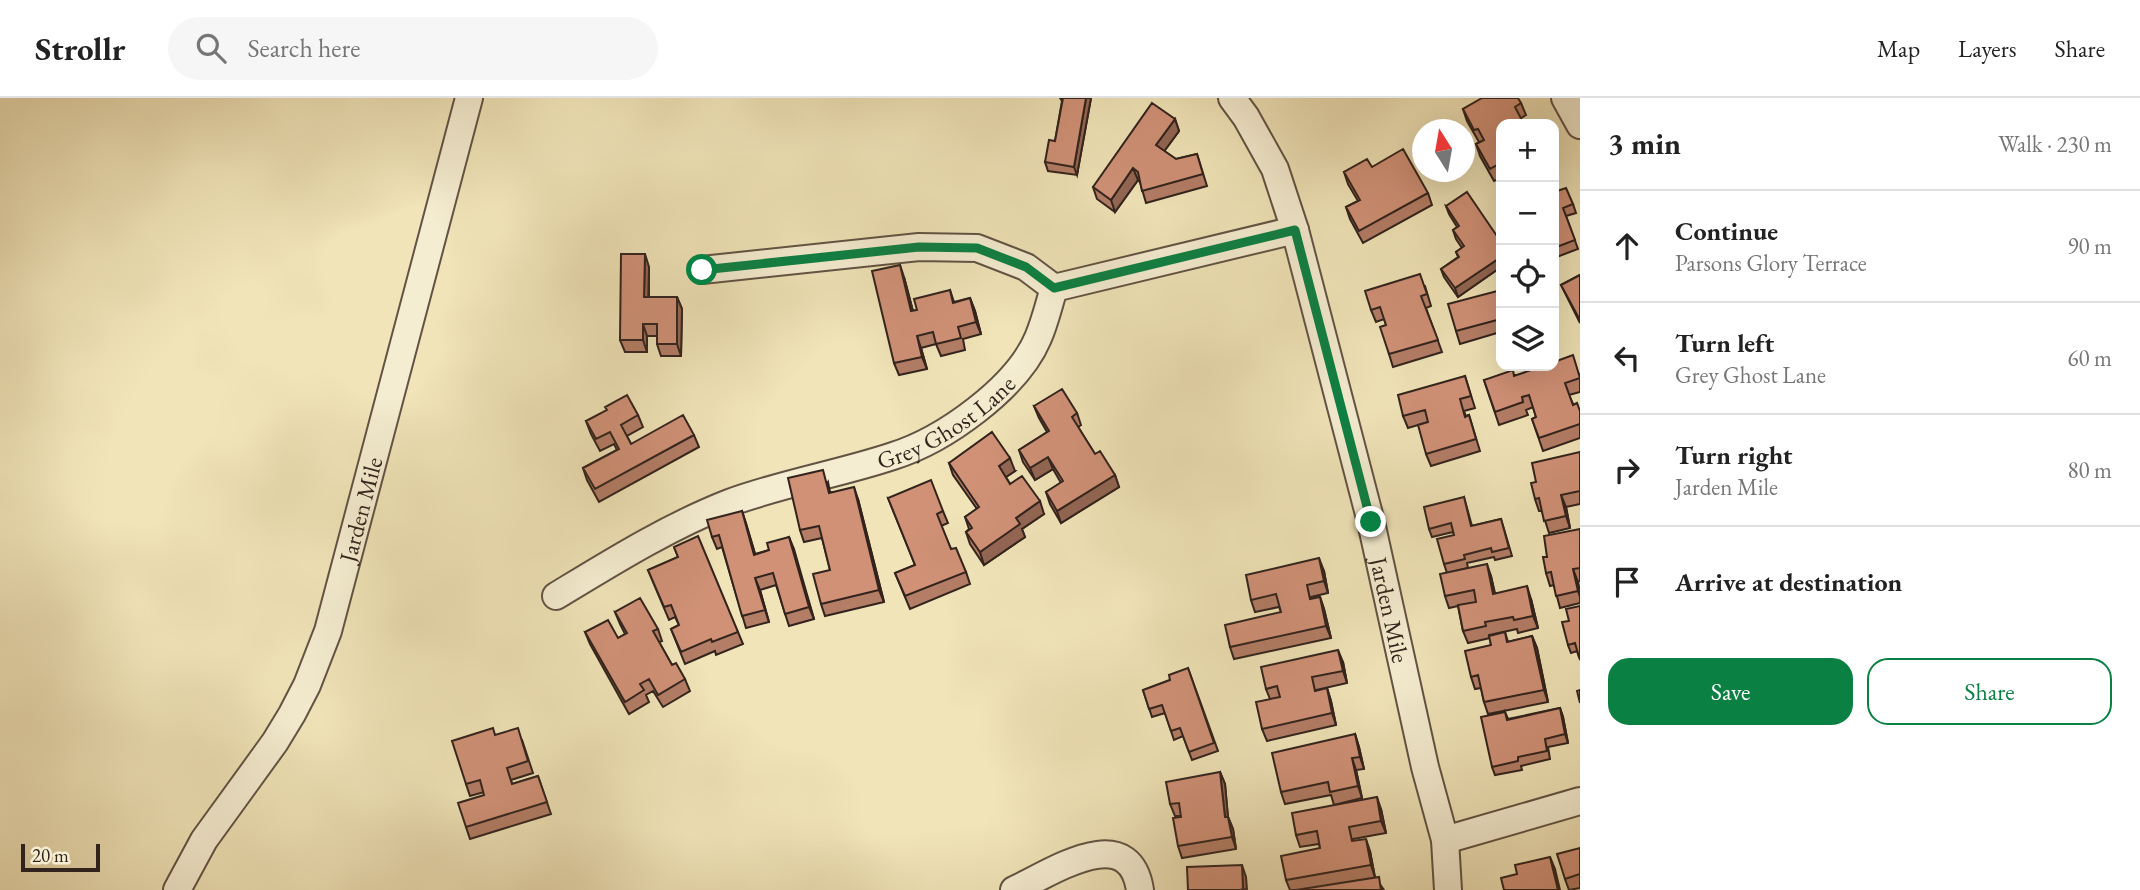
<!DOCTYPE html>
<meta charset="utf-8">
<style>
:root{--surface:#fff;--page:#f6f6f6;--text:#222;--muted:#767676;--line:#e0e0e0;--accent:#0b8043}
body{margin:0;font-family:"EB Garamond",serif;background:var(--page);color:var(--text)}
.controls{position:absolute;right:21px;top:21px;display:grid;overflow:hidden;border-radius:14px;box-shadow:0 7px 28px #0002}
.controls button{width:63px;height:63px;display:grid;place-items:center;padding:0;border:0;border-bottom:2px solid var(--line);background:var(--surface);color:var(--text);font:35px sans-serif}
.compass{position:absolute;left:1412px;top:21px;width:63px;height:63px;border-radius:50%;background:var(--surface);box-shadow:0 7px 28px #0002;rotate:349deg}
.scale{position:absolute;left:21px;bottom:18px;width:79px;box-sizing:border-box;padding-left:7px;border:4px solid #32231d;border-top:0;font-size:19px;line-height:24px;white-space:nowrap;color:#32231d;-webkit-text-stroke:5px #f5edd1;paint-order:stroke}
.stop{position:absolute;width:21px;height:21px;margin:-16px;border:5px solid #0b8043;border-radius:50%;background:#fff}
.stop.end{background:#0b8043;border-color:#fff;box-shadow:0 2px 7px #0008}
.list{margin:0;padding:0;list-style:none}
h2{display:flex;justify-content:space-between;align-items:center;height:91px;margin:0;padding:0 28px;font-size:30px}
h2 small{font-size:23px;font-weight:400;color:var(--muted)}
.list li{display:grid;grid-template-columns:46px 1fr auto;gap:21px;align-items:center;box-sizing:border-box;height:112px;padding:0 28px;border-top:2px solid var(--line)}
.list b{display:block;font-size:26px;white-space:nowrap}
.list p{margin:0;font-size:23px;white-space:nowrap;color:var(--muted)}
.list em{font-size:23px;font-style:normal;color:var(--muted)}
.actions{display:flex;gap:14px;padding:21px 28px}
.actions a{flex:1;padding:16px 0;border:2px solid var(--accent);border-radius:21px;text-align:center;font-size:24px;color:var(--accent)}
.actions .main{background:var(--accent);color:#fff}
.icon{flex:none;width:38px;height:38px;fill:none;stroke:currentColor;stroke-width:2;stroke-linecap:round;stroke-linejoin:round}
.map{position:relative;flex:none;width:1580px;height:792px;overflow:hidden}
header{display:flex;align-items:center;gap:42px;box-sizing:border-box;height:98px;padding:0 35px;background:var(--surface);border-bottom:2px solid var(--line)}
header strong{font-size:33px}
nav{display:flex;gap:38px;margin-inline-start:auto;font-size:24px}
.search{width:490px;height:63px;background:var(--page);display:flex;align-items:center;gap:18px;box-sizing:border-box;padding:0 24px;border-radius:38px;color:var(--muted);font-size:26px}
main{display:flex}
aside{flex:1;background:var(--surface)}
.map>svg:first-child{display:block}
</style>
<header>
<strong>Strollr</strong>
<div class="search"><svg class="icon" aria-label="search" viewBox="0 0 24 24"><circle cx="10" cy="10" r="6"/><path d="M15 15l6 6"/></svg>Search here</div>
<nav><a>Map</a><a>Layers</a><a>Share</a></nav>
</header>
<main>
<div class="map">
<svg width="1580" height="792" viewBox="0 0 1580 792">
<rect width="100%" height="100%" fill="#f0e4b8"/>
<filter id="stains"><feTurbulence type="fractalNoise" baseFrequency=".00286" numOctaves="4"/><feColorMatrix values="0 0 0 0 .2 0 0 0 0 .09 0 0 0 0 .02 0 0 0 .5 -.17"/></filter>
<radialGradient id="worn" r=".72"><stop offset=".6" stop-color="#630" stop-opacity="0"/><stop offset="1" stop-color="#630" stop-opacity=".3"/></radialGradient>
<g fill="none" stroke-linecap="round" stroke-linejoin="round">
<defs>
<g id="street">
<path id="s1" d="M1232 0 1246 19 1275 71 1295 132 1371 424 1425 669 1445 742 1448 792"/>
<path d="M1565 0 1580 27"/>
<path d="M702 172 919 149 977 150 1026 169 1054 190"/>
<path id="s2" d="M556 498C612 464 668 429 729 405 783 385 839 376 893 358 944 342 1017 290 1038 240 1045 224 1049 206 1054 190L1295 132"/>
<path d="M1445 742 1580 703"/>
<path id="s3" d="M177 792 204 742 275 644 292 616 307 587 328 533 469 0"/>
<path d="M1014 792C1051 775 1129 721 1140 792"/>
</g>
</defs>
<!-- street casing -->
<use href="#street" stroke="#625344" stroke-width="30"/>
<!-- street -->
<use href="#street" stroke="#f5edd1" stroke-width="26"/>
</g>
<!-- wall -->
<path fill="#b37d66" stroke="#32231d" stroke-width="2" d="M1060 0H1091L1077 77 1048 73 1045 64 1055 43 1062 3Z
M1521 5 1526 17 1521 20 1501 26V80L1494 83 1480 58 1476 46 1479 44 1467 23 1463 11Z
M1175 21 1179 33 1164 53 1176 61 1197 56 1207 88 1146 105 1140 84 1138 82 1115 114 1097 101 1093 89Z
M1372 69 1428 95 1432 107 1363 145 1350 121 1346 109 1358 103 1348 86 1344 74Z
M1554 94 1573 106 1576 115 1566 118 1578 151 1554 160Z
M1446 108 1501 144V169L1458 199 1444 179 1441 171 1458 159 1456 154 1462 150 1456 141 1453 132 1457 129 1449 116Z
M649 169V199H677L682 211 681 258H661L657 246V238H647V254H625L620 242Z
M1580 177V225L1561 187Z
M904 179 913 213 917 212 950 192 954 204 970 200 975 213 981 236 963 241 965 252 941 258 936 246 921 250 927 271 899 277 894 265Z
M1425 188 1431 208 1426 210 1442 254 1393 269 1389 256 1386 227 1384 221 1376 224 1371 212Z
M1501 192V248L1497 235 1460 246 1456 233Z
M1508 268H1522L1509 271Z
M1580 276V294L1569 297 1573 306 1580 313V340L1543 353 1532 321 1536 319 1533 309 1526 312 1528 317 1499 327 1484 282 1515 277Z
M1465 278 1475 310 1464 313 1466 318 1469 317 1480 353 1431 368 1426 356 1428 324 1408 330 1403 318Z
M1034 308 1077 315 1081 327 1078 329 1095 356 1115 377 1119 389 1061 425 1050 406 1046 394 1061 385 1053 371 1035 382 1023 364 1019 352 1047 334 1039 320Z
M638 317 643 329 627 338 631 346 694 337 699 349 599 404 587 382 583 370 617 352 614 346 600 353 591 336 586 323Z
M1580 354V406L1566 409 1570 430 1549 435 1542 413H1539L1535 401 1536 384Z
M949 365 1015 373 1006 379 1010 386 1044 416 1022 431 1025 439 984 467 970 446 966 434 969 431 965 419 977 411 953 377Z
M828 384 830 394 858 401 884 504 825 518 821 506 830 472 822 440 804 444 800 432Z
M1464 399 1472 428 1501 421 1512 458 1495 462 1494 459 1467 465 1468 470 1447 475 1444 466 1454 437 1453 434 1432 439 1429 431Z
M888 400 943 413 948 425 941 428 951 451 966 474 970 486 910 511 895 475 915 467Z
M742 413 755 456 769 452 789 439 814 521 789 528 776 487 760 492 769 524 746 530 722 449 717 451 712 439Z
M1580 431V483L1578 484 1580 495V505L1560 510 1554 487 1550 488 1546 475 1547 459Z
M674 449 738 534 743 546 716 557 715 553 685 566 671 531 679 527 675 519 669 522 648 472 678 459Z
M1324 473 1328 495 1311 499 1312 501 1320 499 1324 511 1331 540 1234 561 1230 549 1281 514 1279 509 1255 514 1251 502Z
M1491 478 1495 495 1531 501 1538 530 1518 535 1517 531 1489 537V538L1505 534 1508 544 1532 538 1537 550 1548 604 1488 616 1484 604 1481 590 1475 591 1471 579 1491 547 1490 540 1468 545 1463 533 1458 508 1449 510 1445 498Z
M1580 508V562L1577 553 1571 555 1568 547 1569 523Z
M615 514 658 531 662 543 659 544 672 567 685 581 690 593 663 609 653 593 646 597 649 604 629 616 590 546 585 534 618 540 625 536 620 526Z
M1343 564 1347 585 1316 592 1317 593 1327 590 1331 603 1336 627 1267 643 1262 631 1270 601 1266 591Z
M1188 570 1218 653 1192 662 1183 638 1174 642 1165 615 1152 619 1143 592 1170 582Z
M1560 610 1563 619 1568 645 1548 649 1550 661 1521 668 1522 672 1495 677 1492 669 1505 614 1508 621Z
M1355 636 1359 649 1364 671 1356 672 1362 700 1334 707 1331 697 1285 706 1281 694Z
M495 637 522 642 533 675 511 682 512 686 538 678 551 716 470 741 466 729 484 697V694L470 698 466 686Z
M1220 674 1225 686 1228 719 1233 731 1236 751 1182 760 1178 748 1181 718H1175L1170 706Z
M1381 711 1386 735 1353 741 1354 743 1370 753 1375 779 1384 792H1290L1286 782 1320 750 1319 746 1300 749 1296 737Z
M1580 750V790L1569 792 1565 781Z"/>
<!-- shaded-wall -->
<path fill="#926653" stroke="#32231d" stroke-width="2" d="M1086 0H1091L1077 77 1074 69Z
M1175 21 1179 33 1160 59 1156 47Z
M1133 70 1138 82 1115 114 1111 102Z
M645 156 649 169 648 211 644 199Z
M1501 159V169L1458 199 1455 190Z
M900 167 904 179 916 225 911 213Z
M677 199 682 211 681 258 677 246Z
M970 200 975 213 981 236 976 224Z
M643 226 647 238V254L643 242Z
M917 238 921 250 927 271 922 259Z
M1048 359 1053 371 1035 382 1030 370Z
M1010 360 1015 373 1003 381 999 368Z
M1115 377 1119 389 1061 425 1057 413Z
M854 389 858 401 884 504 879 492Z
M1561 397 1566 409 1570 430 1566 418Z
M1040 403 1044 416 1022 431 1025 439 984 467 980 454 1016 420Z
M742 413 746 425 759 469 754 457Z
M789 439 794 451 814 521 809 509Z
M1319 460 1324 473 1328 495 1324 483Z
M1487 466 1491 478 1497 508 1493 496Z
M1573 471 1578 484 1580 499 1578 493Z
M755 480 760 492 769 524 765 512Z
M1527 488 1531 501 1538 530 1533 518Z
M1320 499 1324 511 1331 540 1326 528Z
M1532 538 1537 550 1548 604 1544 592Z
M1338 552 1343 564 1347 585 1343 573Z
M1327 590 1331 603 1336 627 1332 615Z
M1560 610 1563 619 1568 645 1565 636Z
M1355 636 1359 649 1364 671 1360 659Z
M1352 660 1356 672 1362 700 1358 688Z
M1220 674 1225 686 1229 731 1225 719Z
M1377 699 1381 711 1386 735 1381 723Z
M1228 719 1233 731 1236 751 1232 739Z
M1366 741 1370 753 1375 780 1371 767Z
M1550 759 1555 771 1560 792H1558Z
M1242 767 1246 779 1247 792 1243 791Z"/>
<!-- building -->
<path fill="#d09177" stroke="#32231d" stroke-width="2" d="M1063 0H1086L1074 69 1045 64 1049 42 1055 43Z
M1482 0H1518L1521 5 1515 9 1524 26H1501V65L1490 71 1476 46 1484 42 1478 31 1474 32 1463 11Z
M1152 5 1175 21 1156 47 1176 61 1197 56 1203 76 1142 93 1138 74 1133 70 1111 102 1093 89Z
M1403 51 1428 95 1359 133 1346 109 1360 102 1344 74 1367 61 1372 69Z
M1566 90 1573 106 1563 110 1575 142 1554 150V94Z
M1467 94 1501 144V159L1455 190 1441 171 1459 159 1456 154 1464 148 1453 132 1459 128 1446 108Z
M621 156H645L644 199H677V246H657V226H643V242H620Z
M900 167 911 213 917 212 914 201 950 192 953 205 970 200 976 224 958 229 961 240 936 246 933 234 917 238 922 259 894 265 872 173Z
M1420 176 1427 196 1421 198 1438 242 1389 256 1380 229 1386 227 1380 209 1371 212 1365 193Z
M1580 177V222L1561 187Z
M1501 192V248L1497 235 1500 234 1497 222 1456 233 1448 206Z
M1573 257 1580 280 1565 285 1573 307 1577 305 1580 313V326L1539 340 1532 321 1536 319 1529 297 1522 299 1523 304 1495 314 1484 282 1513 272 1514 278 1543 268H1554V264Z
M1465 278 1471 298 1460 301 1465 319 1469 317 1476 341 1426 356 1418 327 1428 324 1425 312 1403 318 1398 297Z
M1062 291 1077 315 1072 319 1095 356 1100 353 1115 377 1057 413 1046 394 1063 383 1048 359 1030 370 1019 352 1049 333 1034 308Z
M627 297 638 317 621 327 631 346 683 317 694 337 595 391 583 370 619 351 610 334 596 341 586 323 607 312 605 309Z
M992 334 1010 360 999 368 1010 386 1022 378 1040 403 1016 420 1020 426 980 454 966 434 972 430 965 419 979 409 949 365Z
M1580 354V393L1561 397 1566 418 1544 423 1539 400 1535 401 1531 385 1536 384 1532 365Z
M823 372 829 395 854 389 879 492 821 506 813 476 830 472 819 428 800 432 788 380Z
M931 382 943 413 937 416 951 451 956 450 966 474 905 498 895 475 915 467 888 400Z
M1464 399 1471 428 1501 421 1509 450 1492 454 1491 450 1464 457 1465 461 1444 466 1437 441 1454 437 1451 425 1429 431 1424 409Z
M742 413 754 457 769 452 767 445 789 439 809 509 785 516 773 475 755 480 765 512 742 518 719 437 712 439 707 422Z
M1580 431V470L1573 471 1578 493 1556 498 1551 474 1546 475 1543 459H1547L1544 438Z
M698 438 738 534 712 544 711 541 681 554 671 531 679 527 671 507 664 509 648 472 678 459 674 449Z
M1319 460 1324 483 1307 487 1310 501 1320 499 1326 528 1230 549 1225 527 1281 514 1276 496 1251 502 1246 477Z
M1487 466 1493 496 1527 488 1533 518 1514 522 1513 519 1485 524 1486 528 1463 533 1458 507 1476 504 1474 492 1445 498 1440 476Z
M640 500 658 531 653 533 672 567 676 565 685 581 658 597 649 581 640 586 644 592 625 604 585 534 608 522 618 540 627 535 615 514Z
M1580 508V559H1579L1575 545 1568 547 1562 524 1569 523 1566 511Z
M1505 534 1507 544 1532 538 1544 592 1484 604 1478 577 1471 579 1465 553 1491 547 1489 538Z
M1338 552 1343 573 1312 579 1315 593 1327 590 1332 615 1262 631 1256 604 1280 599 1277 588 1266 591 1261 569Z
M1188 570 1214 645 1189 654 1180 630 1171 633 1162 607 1149 611 1143 592 1170 582 1169 577Z
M1580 592V605L1577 593Z
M1560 610 1565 636 1545 641 1547 653 1518 659V663L1492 669 1481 619 1505 614 1507 622Z
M493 630 495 637 518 630 528 663 507 670 512 686 538 678 547 704 466 729 458 705 484 697 480 682 466 686 452 643Z
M1355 636 1360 659 1352 660 1358 688 1330 694 1328 684 1281 694 1272 655Z
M1220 674 1225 719H1228L1232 739 1178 748 1173 720 1181 719 1179 705 1170 706 1166 684Z
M1377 699 1381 723 1349 729 1352 743 1366 741 1371 767 1286 782 1281 758 1320 750 1317 733 1296 737 1292 715Z
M1580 750V776L1565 781 1557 756Z
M1550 759 1558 792H1504L1501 780 1517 776 1515 767Z
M1242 767 1243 791 1240 792H1188L1187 769Z
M1379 779 1381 792H1296Z"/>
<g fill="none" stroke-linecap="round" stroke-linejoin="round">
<!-- route -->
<path stroke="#0b8043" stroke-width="9" d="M702 172 919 149 977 150 1026 169 1054 190 1295 132 1371 424"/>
</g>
<g text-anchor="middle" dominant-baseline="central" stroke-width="5" stroke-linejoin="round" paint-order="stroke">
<!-- street labels -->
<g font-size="24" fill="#32231d" stroke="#f5edd1">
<text stroke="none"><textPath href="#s2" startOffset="430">Grey Ghost Lane</textPath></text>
<text stroke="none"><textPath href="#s3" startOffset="427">Jarden Mile</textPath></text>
<text stroke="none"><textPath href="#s1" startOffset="539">Jarden Mile</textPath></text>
</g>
</g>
<rect width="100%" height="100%" filter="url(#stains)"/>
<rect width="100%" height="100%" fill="url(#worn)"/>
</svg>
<div class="controls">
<button>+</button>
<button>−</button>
<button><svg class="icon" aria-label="locate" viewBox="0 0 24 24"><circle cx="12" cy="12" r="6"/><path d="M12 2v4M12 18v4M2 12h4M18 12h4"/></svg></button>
<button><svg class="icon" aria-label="layers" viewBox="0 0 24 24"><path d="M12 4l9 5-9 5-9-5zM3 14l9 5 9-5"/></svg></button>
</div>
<svg class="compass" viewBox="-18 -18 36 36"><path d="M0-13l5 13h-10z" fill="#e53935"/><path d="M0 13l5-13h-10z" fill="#767676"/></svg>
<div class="scale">20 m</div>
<div class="stop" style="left:702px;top:172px"></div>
<div class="stop end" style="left:1371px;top:424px"></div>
</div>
<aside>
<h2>3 min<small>Walk · 230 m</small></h2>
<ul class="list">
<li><svg class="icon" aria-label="ahead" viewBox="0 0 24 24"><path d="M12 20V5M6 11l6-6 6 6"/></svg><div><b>Continue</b><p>Parsons Glory Terrace</p></div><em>90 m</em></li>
<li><svg class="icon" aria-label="left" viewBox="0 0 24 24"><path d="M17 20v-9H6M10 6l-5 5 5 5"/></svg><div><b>Turn left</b><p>Grey Ghost Lane</p></div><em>60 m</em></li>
<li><svg class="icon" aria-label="right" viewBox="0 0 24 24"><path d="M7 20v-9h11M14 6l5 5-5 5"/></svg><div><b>Turn right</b><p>Jarden Mile</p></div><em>80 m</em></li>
<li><svg class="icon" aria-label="arrive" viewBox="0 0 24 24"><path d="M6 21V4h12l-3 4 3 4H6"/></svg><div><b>Arrive at destination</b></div></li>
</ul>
<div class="actions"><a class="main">Save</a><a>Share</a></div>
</aside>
</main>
